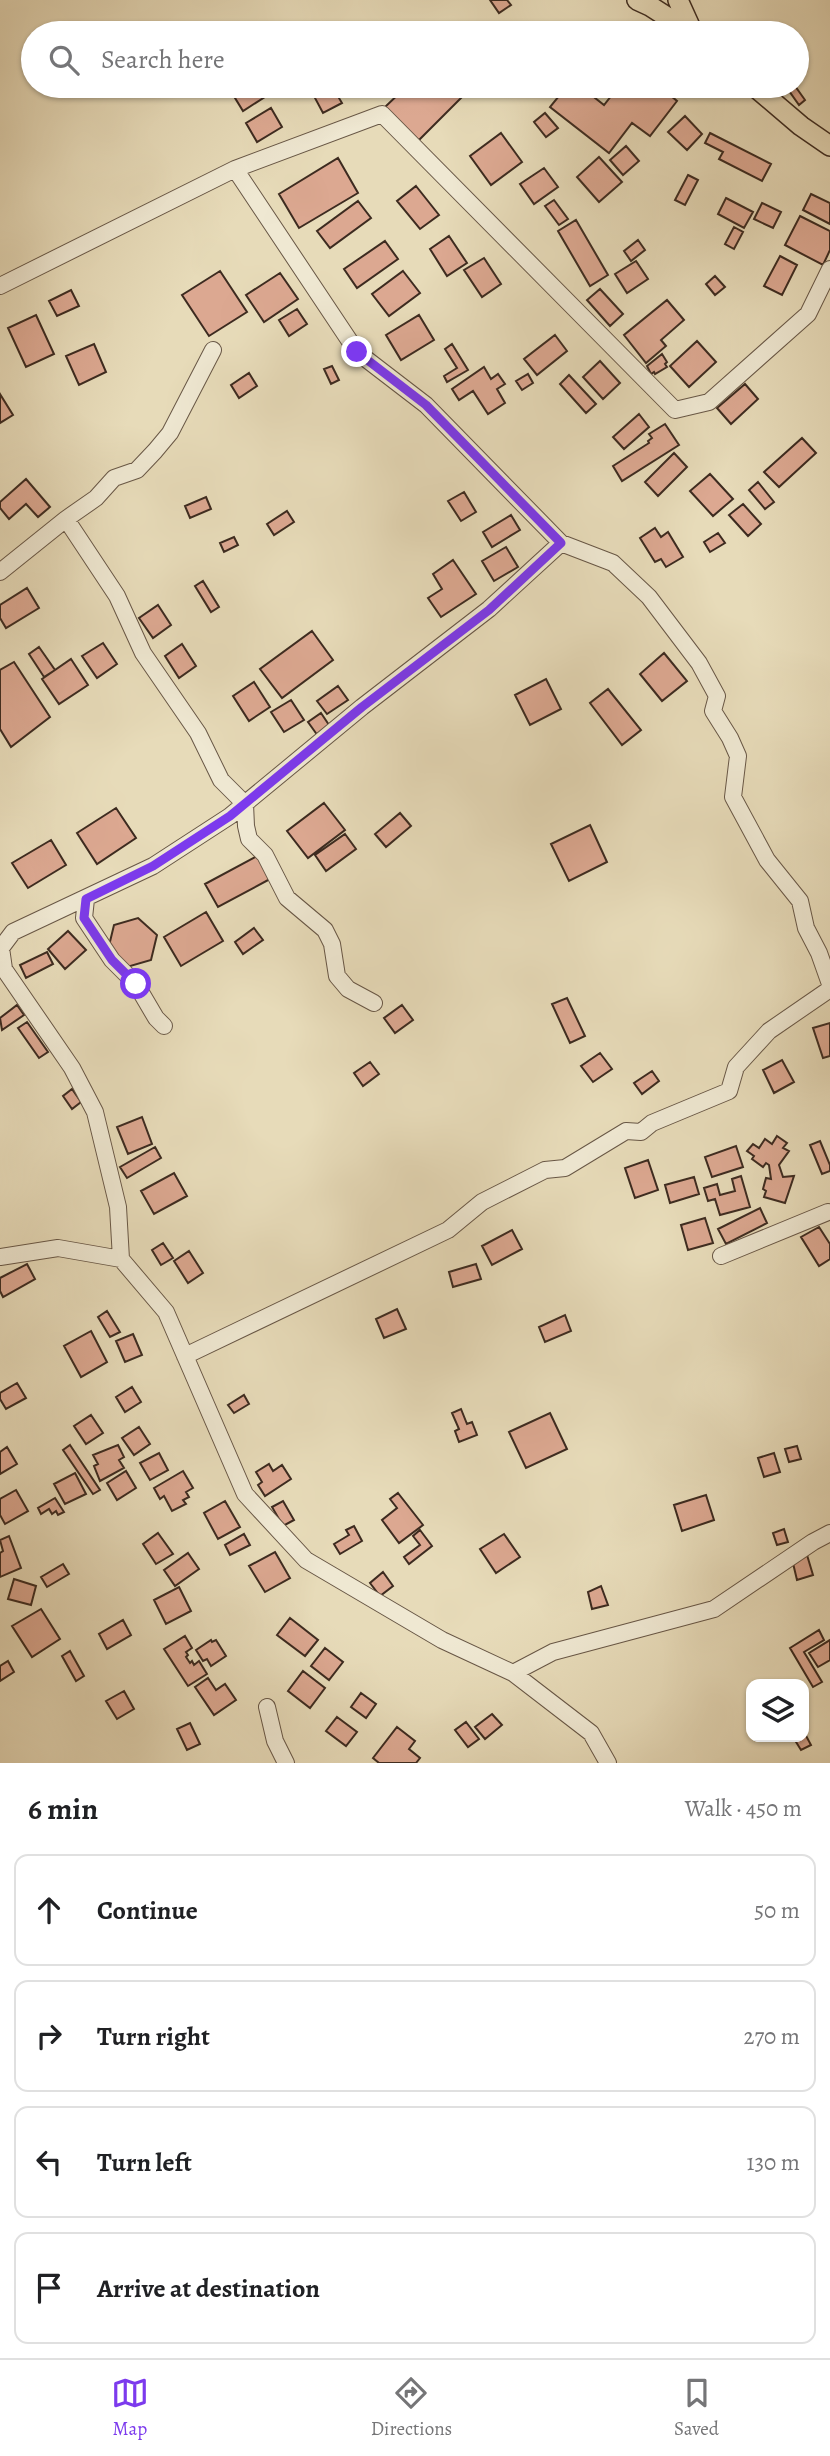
<!DOCTYPE html>
<meta charset="utf-8">
<style>
:root{--surface:#fff;--page:#f2f2f2;--text:#202124;--muted:#757577;--line:#e0e0e0;--accent:#7c3aed}
body{margin:0;font-family:Alegreya,serif;background:var(--page);color:var(--text)}
.controls{position:absolute;right:21px;bottom:21px;display:grid;overflow:hidden;border-radius:14px;box-shadow:0 2px 5px #0004}
.controls button{width:63px;height:63px;display:grid;place-items:center;padding:0;border:0;border-bottom:2px solid var(--line);background:var(--surface);color:var(--text);font:35px sans-serif}
.stop{position:absolute;width:21px;height:21px;margin:-16px;border:5px solid #7c3aed;border-radius:50%;background:#fff}
.stop.end{background:#7c3aed;border-color:#fff;box-shadow:0 2px 7px #0008}
.list{margin:0;padding:0;list-style:none}
h2{display:flex;justify-content:space-between;align-items:center;height:91px;margin:0;padding:0 28px;font-size:30px}
h2 small{font-size:23px;font-weight:400;color:var(--muted)}
.list li{display:grid;grid-template-columns:46px 1fr auto;gap:21px;align-items:center;box-sizing:border-box;height:112px;margin:0 14px 14px;padding:0 14px;border:2px solid var(--line);border-radius:14px}
.list b{display:block;font-size:26px;white-space:nowrap}
.list em{font-size:23px;font-style:normal;color:var(--muted)}
.icon{flex:none;width:38px;height:38px;fill:none;stroke:currentColor;stroke-width:2;stroke-linecap:round;stroke-linejoin:round}
.map{position:relative;flex:none;width:830px;height:1763px;overflow:hidden}
.search{position:absolute;background:var(--surface);box-shadow:0 2px 5px #0004;left:21px;right:21px;top:21px;height:77px;display:flex;align-items:center;gap:18px;box-sizing:border-box;padding:0 24px;border-radius:38px;color:var(--muted);font-size:26px}
.sheet{height:595px;background:var(--surface)}
nav{display:flex;justify-content:space-around;align-items:center;box-sizing:border-box;height:98px;border-top:2px solid var(--line);background:var(--surface);font-size:19px;color:var(--muted)}
nav a{display:grid;justify-items:center;gap:4px}
nav .on{color:var(--accent)}
.map>svg:first-child{display:block}
</style>
<div class="map">
<svg width="830" height="1763" viewBox="0 0 830 1763">
<rect width="100%" height="100%" fill="#e7dbb9"/>
<filter id="stains"><feTurbulence type="fractalNoise" baseFrequency=".00286" numOctaves="4"/><feColorMatrix values="0 0 0 0 .2 0 0 0 0 .09 0 0 0 0 .02 0 0 0 .5 -.17"/></filter>
<radialGradient id="worn" r=".72"><stop offset=".6" stop-color="#630" stop-opacity="0"/><stop offset="1" stop-color="#630" stop-opacity=".3"/></radialGradient>
<!-- building -->
<path fill="#dca891" stroke="#3d2b20" stroke-width="2" d="M490 0H507L511 5 499 13Z
M244 86H262L268 95 243 111 232 93Z
M407 86H467L470 89 418 141 385 107Z
M567 86H580L604 105 619 86H659L677 101 650 136 632 123 609 153 550 107Z
M790 86H795L805 100 799 105 787 88Z
M333 88 342 103 323 113 315 98Z
M271 108 282 127 257 142 246 123Z
M545 113 558 128 546 137 534 122Z
M685 116 702 134 687 150 668 132Z
M501 133 522 162 491 185 470 156Z
M710 133 771 164 762 181 719 159 723 152 705 143Z
M626 146 639 161 623 175 610 160Z
M599 157 622 182 599 202 577 177Z
M338 158 358 193 299 228 279 194Z
M544 168 558 187 534 204 520 184Z
M688 175 698 180 685 205 675 200Z
M416 186 439 215 420 229 397 201Z
M811 194 830 203V224L803 210Z
M726 198 753 212 744 228 718 214Z
M554 200 568 219 559 225 545 206Z
M358 201 371 218 330 248 317 231Z
M762 203 781 212 773 228 754 219Z
M800 216 830 231V250L823 265 785 245Z
M576 220 608 275 590 286 558 231Z
M734 227 743 232 734 249 725 244Z
M449 236 467 263 447 276 430 249Z
M638 240 645 250 631 261 624 251Z
M385 241 398 259 357 288 344 269Z
M780 256 797 265 782 295 764 286Z
M484 258 501 284 482 297 464 270Z
M636 261 648 279 627 293 615 274Z
M220 271 247 312 209 336 182 295Z
M403 271 420 293 389 316 372 294Z
M280 273 298 299 264 322 246 295Z
M715 276 725 287 715 295 706 284Z
M600 289 623 314 610 326 587 300Z
M71 290 79 306 57 316 49 301Z
M667 300 684 320 661 340 666 346 646 363 624 335Z
M297 309 307 324 289 336 279 320Z
M36 315 54 354 26 367 8 328Z
M419 315 434 340 401 360 386 335Z
M555 335 567 351 537 375 524 359Z
M697 341 716 362 689 387 670 366Z
M94 344 106 372 79 385 66 356Z
M452 344 468 370 447 382 444 376 457 368 445 349Z
M662 354 667 362 665 364 667 367 655 374 654 372 651 374 647 366Z
M600 361 620 383 603 399 583 377Z
M332 366 339 380 331 384 324 369Z
M484 367 491 379 498 374 505 384 497 389 505 403 488 414 473 391 459 400 452 389Z
M249 373 257 386 239 398 231 385Z
M528 374 533 383 522 390 516 381Z
M569 375 596 404 586 413 560 384Z
M745 384 758 399 731 424 717 408Z
M0 394 13 415 0 423Z
M639 414 649 427 624 449 613 437Z
M665 424 679 445 622 481 613 466 649 443 648 441 652 438 649 434Z
M802 438 816 453 779 487 764 472Z
M674 453 687 467 658 496 645 482Z
M710 474 733 499 713 516 690 491Z
M26 479 50 507 38 517 26 504 9 519 0 508V502Z
M758 482 774 502 765 509 749 490Z
M464 492 476 512 461 521 448 501Z
M206 497 211 509 190 518 185 506Z
M743 504 761 524 748 536 729 515Z
M287 511 294 522 274 535 267 524Z
M511 515 520 530 492 547 483 532Z
M655 528 661 537 668 532 683 557 666 567 661 559 655 562 640 538Z
M718 533 725 543 710 552 704 542Z
M234 537 238 545 224 552 220 543Z
M506 547 518 567 494 581 482 561Z
M453 560 476 594 441 617 428 598 442 589 433 574Z
M203 581 219 607 211 612 195 586Z
M27 588 39 608 6 628 0 618V605Z
M158 605 171 625 153 638 139 618Z
M312 631 333 660 282 698 260 669Z
M103 643 117 664 97 678 82 656Z
M182 644 196 666 179 678 165 656Z
M39 647 55 670 44 677 29 654Z
M664 653 687 681 662 701 640 674Z
M71 659 88 685 59 704 42 679Z
M14 662 50 717 11 747 0 729V670Z
M546 679 561 709 530 725 515 695Z
M254 682 270 707 249 721 233 696Z
M338 686 348 700 327 714 317 701Z
M608 689 641 730 622 745 590 703Z
M291 700 304 720 284 732 271 712Z
M321 713 331 728 318 736 308 722Z
M324 803 345 830 308 858 287 831Z
M116 808 136 838 97 864 77 833Z
M400 813 411 826 386 847 375 834Z
M590 825 607 862 569 881 551 844Z
M345 834 356 849 326 871 315 855Z
M51 840 66 865 28 888 12 863Z
M257 856 270 879 218 907 205 884Z
M206 912 223 941 181 966 164 937Z
M138 918 157 935 151 960 127 967 108 950 114 925Z
M254 928 263 940 243 954 235 942Z
M68 931 86 950 65 969 48 949Z
M47 952 53 964 26 978 20 965Z
M567 998 585 1036 570 1043 552 1004Z
M17 1005 24 1015 2 1030 0 1018Z
M402 1005 413 1020 395 1033 384 1018Z
M27 1022 48 1052 39 1058 18 1028Z
M830 1023V1056L823 1058 813 1028Z
M600 1053 612 1069 593 1082 581 1066Z
M782 1060 794 1082 774 1093 763 1070Z
M370 1062 379 1074 363 1086 354 1073Z
M652 1071 659 1081 642 1094 634 1083Z
M72 1089 81 1102 72 1109 63 1096Z
M142 1117 152 1144 128 1154 117 1127Z
M777 1136 787 1143 783 1148 789 1151 779 1165 783 1177 794 1176 785 1203 764 1197 766 1191 763 1189 766 1178 771 1179 769 1165 766 1163 763 1167 752 1159 754 1156 747 1151 753 1144 759 1148 765 1139 772 1144Z
M820 1141 830 1165V1171L822 1174 810 1145Z
M736 1146 743 1167 712 1177 705 1157Z
M155 1147 161 1158 127 1178 120 1167Z
M648 1160 658 1190 635 1198 625 1168Z
M174 1173 187 1196 154 1214 141 1191Z
M741 1176 750 1207 720 1215 715 1199 708 1201 704 1188 717 1184 720 1195 735 1191 732 1179Z
M694 1177 699 1194 670 1203 665 1185Z
M760 1208 767 1223 726 1244 718 1229Z
M705 1218 713 1243 688 1250 681 1225Z
M819 1227 830 1244V1259L819 1266 801 1237Z
M512 1230 522 1249 492 1265 482 1246Z
M163 1243 173 1258 161 1265 152 1250Z
M189 1251 203 1273 188 1283 174 1261Z
M27 1264 35 1279 3 1297 0 1291V1278Z
M476 1264 481 1279 453 1287 449 1272Z
M397 1309 406 1329 384 1338 376 1319Z
M107 1311 120 1332 110 1337 98 1317Z
M565 1315 571 1331 545 1342 539 1327Z
M91 1331 107 1362 81 1377 64 1346Z
M133 1334 142 1355 125 1362 116 1341Z
M17 1383 26 1398 6 1409 0 1399V1393Z
M132 1387 141 1402 125 1412 116 1397Z
M244 1395 249 1404 234 1413 228 1405Z
M461 1409 467 1424 472 1422 477 1435 459 1442 455 1431 459 1429 452 1413Z
M550 1413 567 1449 526 1468 509 1432Z
M91 1415 103 1433 86 1444 74 1426Z
M139 1427 150 1444 134 1455 122 1438Z
M70 1445 100 1490 93 1494 63 1450Z
M118 1445 124 1457 119 1460 124 1468 100 1481 94 1466 98 1464 93 1455Z
M797 1446 801 1459 789 1462 785 1449Z
M7 1447 17 1464 0 1474V1452Z
M159 1453 168 1470 150 1480 140 1463Z
M774 1453 780 1472 764 1477 758 1458Z
M269 1464 273 1471 282 1465 291 1479 265 1496 258 1485 262 1482 256 1472Z
M126 1471 136 1488 117 1500 107 1483Z
M183 1471 193 1488 186 1492 189 1497 183 1500 186 1504 172 1511 164 1496 160 1499 154 1488Z
M75 1473 86 1494 65 1504 54 1484Z
M16 1490 28 1511 5 1524 0 1515V1499Z
M398 1493 423 1525 399 1543 382 1520 397 1508 390 1499Z
M706 1495 714 1520 682 1531 674 1505Z
M55 1498 64 1512 58 1515 56 1511 52 1514 49 1509 41 1514 38 1508Z
M225 1501 240 1527 218 1539 204 1513Z
M283 1501 294 1520 283 1526 272 1507Z
M354 1526 362 1541 340 1554 334 1544 349 1535 346 1530Z
M784 1529 788 1542 777 1545 773 1533Z
M420 1530 432 1546 409 1564 404 1557 420 1545 413 1536Z
M158 1533 173 1554 156 1564 143 1544Z
M244 1534 250 1545 230 1555 225 1545Z
M504 1534 520 1557 496 1573 480 1549Z
M9 1536 21 1568 0 1577V1553L3 1551 0 1540Z
M275 1552 290 1578 265 1592 249 1566Z
M188 1553 199 1569 175 1586 164 1570Z
M807 1555 813 1575 797 1580 792 1559Z
M63 1564 69 1574 47 1587 41 1577Z
M383 1572 393 1586 380 1596 370 1583Z
M14 1579 36 1586 31 1605 8 1599Z
M601 1586 608 1605 592 1609 588 1592Z
M179 1587 191 1611 166 1624 154 1600Z
M41 1609 60 1639 32 1657 12 1626Z
M290 1618 318 1640 305 1656 277 1635Z
M123 1620 131 1635 107 1649 99 1634Z
M819 1630 824 1640 804 1652 822 1682 813 1687 790 1648Z
M185 1636 192 1648 186 1652 188 1655 186 1657 190 1663 192 1661 194 1665 199 1661 207 1674 188 1686 164 1649Z
M211 1640 212 1642 216 1640 226 1656 211 1666 207 1659 203 1661 196 1650Z
M830 1640V1660L818 1667 809 1653Z
M325 1648 343 1662 329 1680 311 1666Z
M70 1651 84 1676 76 1681 62 1656Z
M8 1661 14 1672 0 1681V1666Z
M303 1671 325 1688 310 1708 288 1691Z
M208 1678 216 1690 225 1684 236 1700 214 1715 195 1687Z
M124 1691 134 1709 117 1719 106 1701Z
M361 1693 376 1704 366 1718 351 1707Z
M492 1714 502 1725 485 1739 475 1727Z
M337 1717 357 1732 346 1746 326 1731Z
M466 1722 479 1739 468 1747 455 1730Z
M190 1723 200 1744 187 1750 177 1729Z
M397 1727 415 1741 409 1749 420 1758 416 1763H379L373 1758Z
M804 1732 811 1745 801 1750 793 1737H804Z"/>
<g fill="none" stroke-linecap="round" stroke-linejoin="round">
<defs>
<path id="minor" d="M0 286 235 169 382 114 675 410 709 402 808 314 830 269
M66 519 96 498 114 478 137 470 155 451 170 433 213 350
M561 543 613 563 649 597 699 663 717 696 713 711 730 738 738 756 733 797 767 860 800 901 806 928 819 953 830 984
M0 572 66 519 117 596 143 653 198 733 221 780 245 804 246 826 249 839 265 855 287 898 325 930 332 944 337 976 348 989 374 1003
M86 899 84 918 112 960 136 984 156 1018 164 1026
M721 1256 828 1212
M0 1257 58 1248 121 1259 166 1312 245 1494 306 1560 442 1640 513 1673 591 1733 608 1763
M121 1259 118 1207 95 1112 72 1068 4 969 1 948 13 932 153 866 230 816 362 707 489 609 561 543 426 405 357 352 235 169
M185 1356 448 1230 482 1202 545 1170 565 1168 626 1131 641 1132 652 1123 729 1091 736 1067 769 1031 830 989
M513 1673 553 1652 714 1609 813 1542 830 1533
M267 1707 275 1741 286 1763"/>
<path id="major" d="M637 0 650 6 692 33
M678 0 693 33
M754 86 801 126 830 146"/>
</defs>
<!-- minor casing -->
<use href="#minor" stroke="#685746" stroke-width="18"/>
<!-- major casing -->
<use href="#major" stroke="#3d2b20" stroke-width="22"/>
<!-- minor -->
<use href="#minor" stroke="#efe8d2" stroke-width="16"/>
<!-- major -->
<use href="#major" stroke="#e7dbb9" stroke-width="19"/>
</g>
<g fill="none" stroke-linecap="round" stroke-linejoin="round">
<!-- route -->
<path stroke="#7c3aed" stroke-width="9" d="M136 984 112 960 84 918 86 899 153 866 230 816 362 707 489 610 561 543 426 405 357 352"/>
</g>
<rect width="100%" height="100%" filter="url(#stains)"/>
<rect width="100%" height="100%" fill="url(#worn)"/>
</svg>
<div class="controls">
<button><svg class="icon" aria-label="layers" viewBox="0 0 24 24"><path d="M12 4l9 5-9 5-9-5zM3 14l9 5 9-5"/></svg></button>
</div>
<div class="stop" style="left:136px;top:984px"></div>
<div class="stop end" style="left:357px;top:352px"></div>
<div class="search"><svg class="icon" aria-label="search" viewBox="0 0 24 24"><circle cx="10" cy="10" r="6"/><path d="M15 15l6 6"/></svg>Search here</div>
</div>
<section class="sheet">
<h2>6 min<small>Walk · 450 m</small></h2>
<ul class="list">
<li><svg class="icon" aria-label="ahead" viewBox="0 0 24 24"><path d="M12 20V5M6 11l6-6 6 6"/></svg><div><b>Continue</b></div><em>50 m</em></li>
<li><svg class="icon" aria-label="right" viewBox="0 0 24 24"><path d="M7 20v-9h11M14 6l5 5-5 5"/></svg><div><b>Turn right</b></div><em>270 m</em></li>
<li><svg class="icon" aria-label="left" viewBox="0 0 24 24"><path d="M17 20v-9H6M10 6l-5 5 5 5"/></svg><div><b>Turn left</b></div><em>130 m</em></li>
<li><svg class="icon" aria-label="arrive" viewBox="0 0 24 24"><path d="M6 21V4h12l-3 4 3 4H6"/></svg><div><b>Arrive at destination</b></div></li>
</ul>
</section>
<nav>
<a class="on"><svg class="icon" aria-label="map" viewBox="0 0 24 24"><path d="M3 6l6-2 6 2 6-2v14l-6 2-6-2-6 2zM9 4v14M15 6v14"/></svg>Map</a>
<a><svg class="icon" aria-label="directions" viewBox="0 0 24 24"><path d="M12 3l9 9-9 9-9-9zM9 14v-3h6M13 9l2 2-2 2"/></svg>Directions</a>
<a><svg class="icon" aria-label="saved" viewBox="0 0 24 24"><path d="M7 4h10v16l-5-4-5 4z"/></svg>Saved</a>
</nav>
